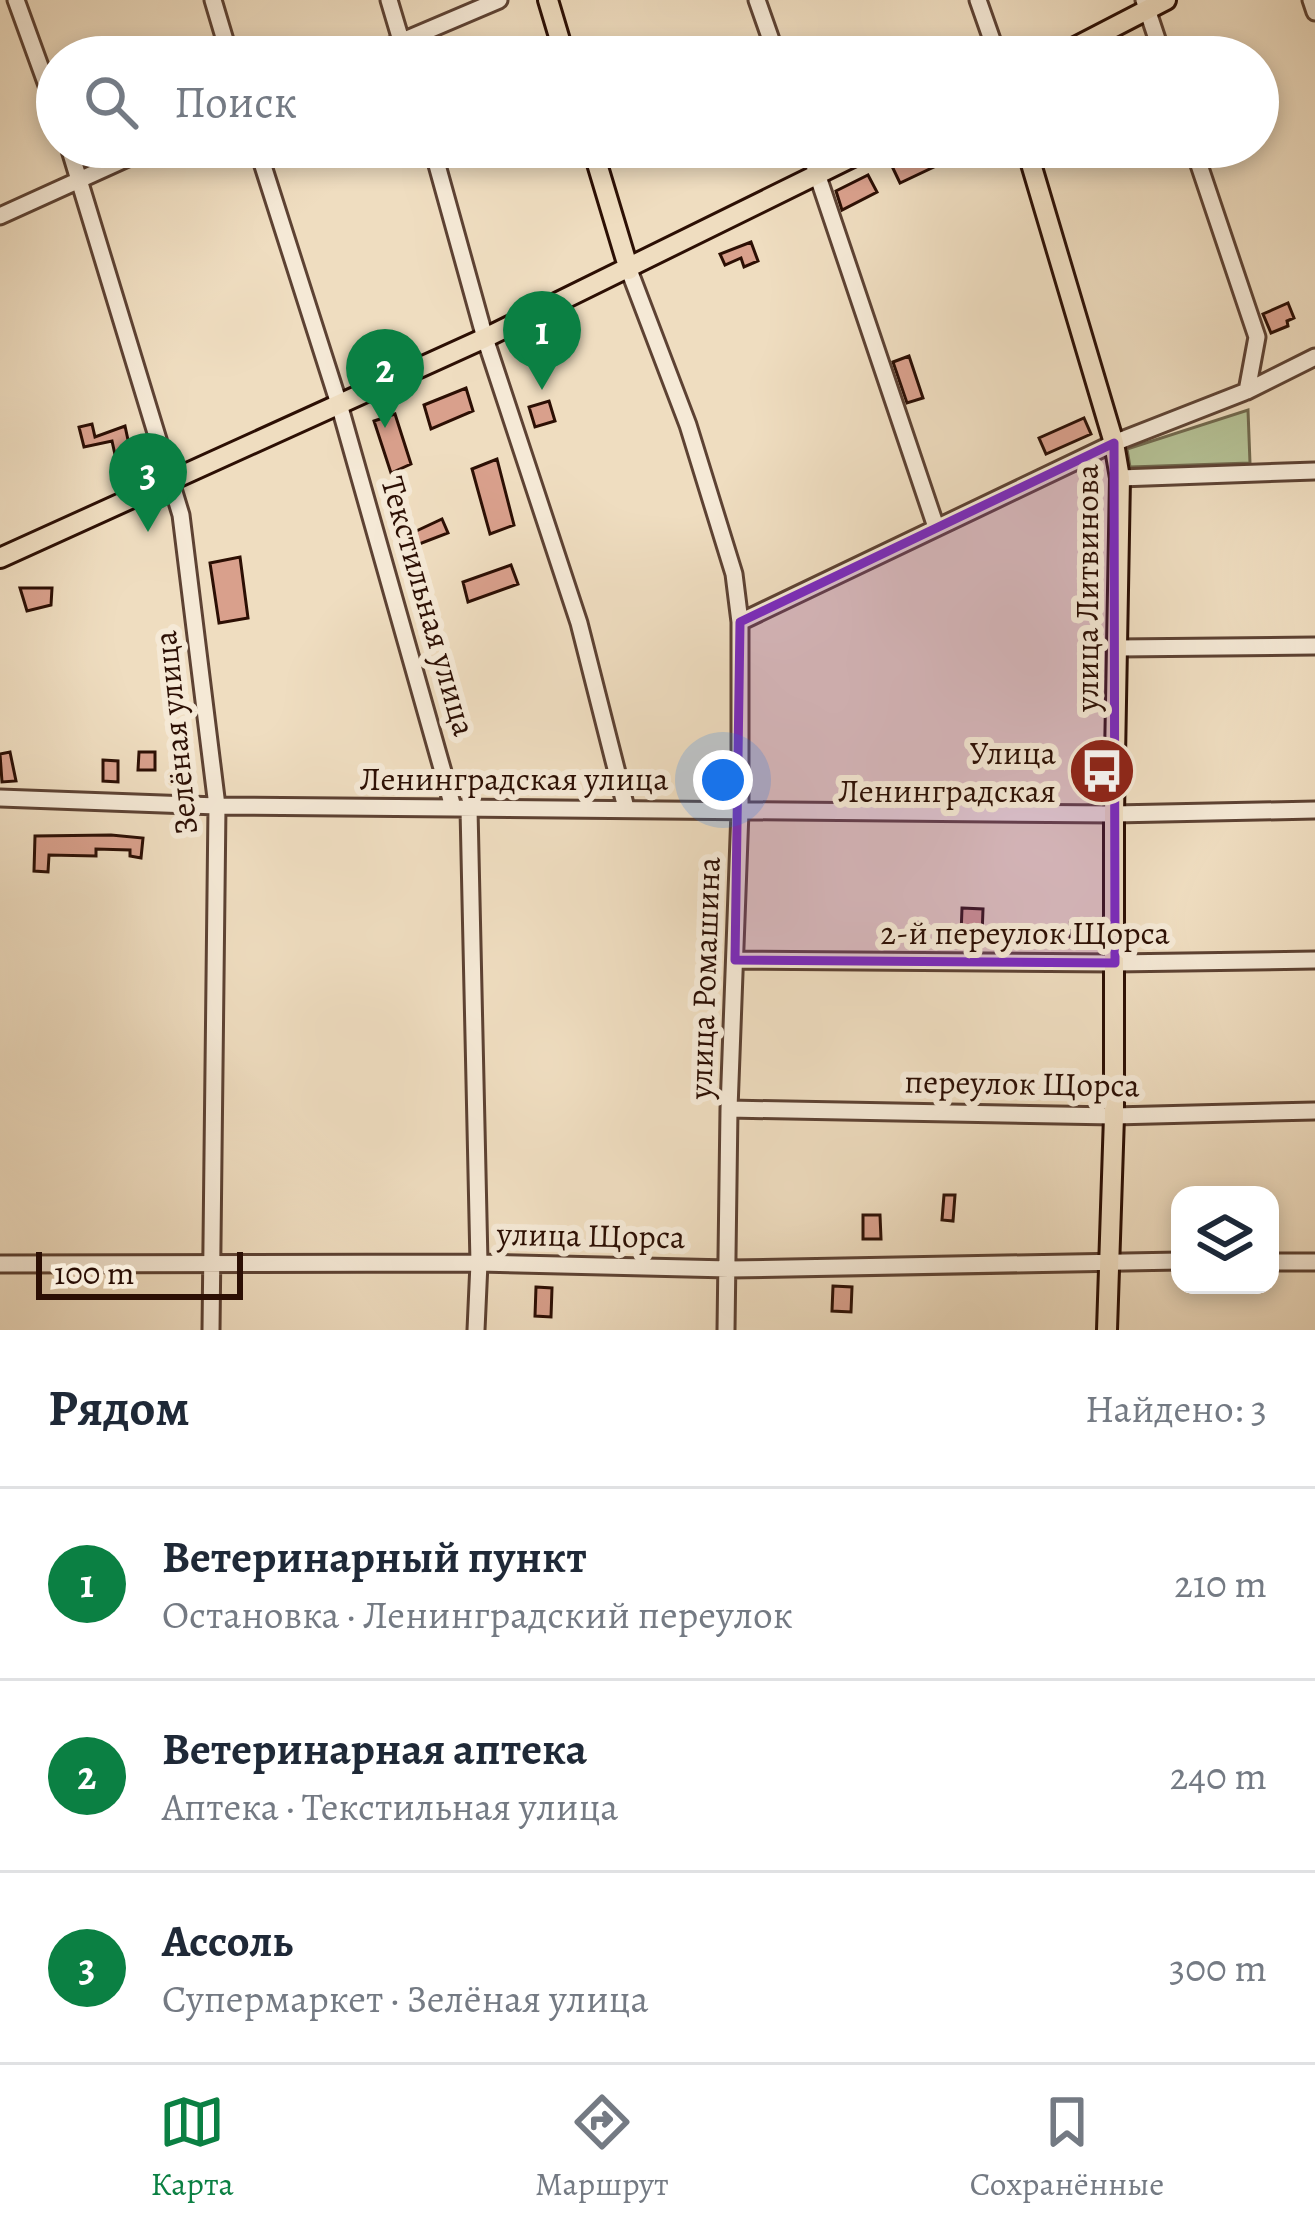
<!DOCTYPE html>
<html lang="ru">
<meta charset="utf-8">
<style>
:root{--surface:#fff;--page:#f2f2f3;--text:#1f2937;--muted:#747a83;--line:#e0e1e3;--accent:#0b8043}
body{margin:0;font-family:Alegreya,serif;background:var(--page);color:var(--text)}
.controls{position:absolute;right:36px;bottom:36px;display:grid;overflow:hidden;border-radius:24px;box-shadow:0 6px 18px #0003}
.controls button{width:108px;height:108px;display:grid;place-items:center;padding:0;border:0;border-bottom:3px solid var(--line);background:var(--surface);color:var(--text);font:60px sans-serif}
.scale{position:absolute;left:36px;bottom:30px;width:207px;box-sizing:border-box;padding-left:12px;border:6px solid #2c0f04;border-top:0;font-size:33px;line-height:42px;white-space:nowrap;color:#2c0f04;-webkit-text-stroke:9px #f5e9d6;paint-order:stroke}
.you{position:absolute;left:723px;top:780px;width:42px;height:42px;margin:-30px;border:9px solid #fff;border-radius:50%;background:#1a73e8;box-shadow:0 0 0 18px #1a73e833}
.badge{display:grid;place-items:center;width:78px;height:78px;border-radius:50%;background:var(--accent);color:#fff;font-size:39px;font-weight:700}
.pin{position:absolute;translate:-50% -99px;filter:drop-shadow(0 3px 6px #0008)}
.pin::after{content:'';position:absolute;top:63px;width:42px;height:36px;background:inherit;clip-path:polygon(0 0,100% 0,50% 100%)}
.list{margin:0;padding:0;list-style:none}
h2{display:flex;justify-content:space-between;align-items:center;height:156px;margin:0;padding:0 48px;font-size:51px}
h2 small{font-size:39px;font-weight:400;color:var(--muted)}
.list li{display:grid;grid-template-columns:78px 1fr auto;gap:36px;align-items:center;box-sizing:border-box;height:192px;padding:0 48px;border-top:3px solid var(--line)}
.list b{display:block;font-size:45px;white-space:nowrap}
.list p{margin:0;font-size:39px;white-space:nowrap;color:var(--muted)}
.list em{font-size:39px;font-style:normal;color:var(--muted)}
.icon{flex:none;width:66px;height:66px;fill:none;stroke:currentColor;stroke-width:2;stroke-linecap:round;stroke-linejoin:round}
.map{position:relative;flex:none;width:1315px;height:1330px;overflow:hidden}
.search{position:absolute;background:var(--surface);box-shadow:0 6px 18px #0003;left:36px;right:36px;top:36px;height:132px;display:flex;align-items:center;gap:30px;box-sizing:border-box;padding:0 42px;border-radius:66px;color:var(--muted);font-size:45px}
.sheet{height:732px;background:var(--surface)}
nav{display:flex;justify-content:space-around;align-items:center;box-sizing:border-box;height:168px;border-top:3px solid var(--line);background:var(--surface);font-size:33px;color:var(--muted)}
nav a{display:grid;justify-items:center;gap:6px}
nav .on{color:var(--accent)}
.map>svg:first-child{display:block}
</style>
<div class="map">
<svg width="1315" height="1330" viewBox="0 0 1315 1330">
<rect width="100%" height="100%" fill="#efddc0"/>
<filter id="stains"><feTurbulence type="fractalNoise" baseFrequency=".00167" numOctaves="4"/><feColorMatrix values="0 0 0 0 .2 0 0 0 0 .09 0 0 0 0 .02 0 0 0 .5 -.17"/></filter>
<radialGradient id="worn" r=".72"><stop offset=".6" stop-color="#630" stop-opacity="0"/><stop offset="1" stop-color="#630" stop-opacity=".3"/></radialGradient>
<!-- green -->
<path fill="#b5c296" stroke="#70684d" stroke-width="3" d="M1248 410 1250 463 1130 467 1127 449Z"/>
<!-- building -->
<path fill="#d9a08c" stroke="#2c0f04" stroke-width="3" d="M919 147H930L938 165 900 183 889 160Z
M868 175 877 192 842 210 836 191Z
M751 242 758 261 744 267 741 258 725 265 720 254Z
M1288 303 1294 318 1287 321 1288 326 1271 333 1263 314Z
M909 356 923 398 907 403 893 362Z
M466 388 473 411 431 429 424 405Z
M549 401 555 421 535 427 529 407Z
M395 414 411 464 391 473 374 421Z
M1084 418 1091 434 1046 454 1039 438Z
M92 424 95 437 125 426 131 454 116 459 112 441 84 447 79 427Z
M497 459 514 525 490 534 472 469Z
M442 519 448 533 414 546 410 534Z
M240 557 248 618 219 623 210 563Z
M511 565 518 584 468 602 463 582Z
M20 588H52L51 605 27 611Z
M10 752 16 781 2 782 0 754Z
M139 752H155V770H138Z
M103 760 118 761V782L103 781Z
M111 835 143 838 141 858 130 856V850L96 849V856L49 855 48 872 34 871 35 836Z
M962 908 983 909 982 936 961 935Z
M1070 923 1093 924V940L1070 939Z
M944 1195H955L953 1221 942 1220Z
M863 1215H880L881 1239H863Z
M833 1286 852 1287 851 1312 832 1311Z
M536 1287 552 1288 551 1317 535 1316Z"/>
<g fill="none" stroke-linecap="round" stroke-linejoin="round">
<defs>
<path id="minor" d="M16 0 57 113
M213 0 230 57
M389 0 406 57
M757 0 777 57
M978 0 998 57
M1144 0 1163 57
M1311 0 1315 12
M365 57 499 0
M69 147 181 515 217 806 211 1330
M257 147 339 404 453 807
M432 147 485 338 579 623 626 808
M808 147 936 527
M1193 147 1257 337 1247 391
M0 216 152 147
M629 270 688 425 734 574 740 622V811L729 1109 726 1330
M1120 478 1315 471
M740 622 1114 443 1247 391 1315 357
M1118 648 1315 646
M0 798 217 806 1114 814 1315 810
M469 809 479 1263 476 1330
M735 960 1115 963 1315 960
M729 1109 1114 1116 1315 1111
M1270 1262H1315
M0 1264 479 1263 729 1269 1180 1261"/>
<path id="major" d="M548 0 565 57
M1056 57 1166 0
M592 147 629 270
M1026 147 1114 443 1120 478 1114 814V1116L1107 1330
M0 558 485 338 873 147"/>
</defs>
<!-- minor casing -->
<use href="#minor" stroke="#5d4233" stroke-width="21"/>
<!-- major casing -->
<use href="#major" stroke="#2c0f04" stroke-width="24"/>
<!-- minor -->
<use href="#minor" stroke="#f5e9d6" stroke-width="15"/>
<!-- major -->
<use href="#major" stroke="#efddc0" stroke-width="18"/>
</g>
<!-- marked area -->
<path fill="#7b2cbf" fill-opacity="0.2" stroke="#7b2cbf" stroke-width="9" stroke-linejoin="round" d="M1114 443 1115 963 735 960 740 622Z"/>
<!-- icons -->
<defs>
<symbol id="bus-disc" viewBox="-11 -11 22 22"><circle r="9.5" fill="#8f2418" stroke="#f5e9d6"/><path d="M-5-6H5V4H4V6H2V4H-2V6H-4V4H-5ZM-3.5-4V0h7V-4ZM-3.5 1.2v1.5H-2V1.2ZM2 1.2v1.5H3.5V1.2Z" fill="#fff"/></symbol>
</defs>
<g fill-rule="evenodd">
<use href="#bus-disc" x="1064" y="733" width="76" height="76"/>
</g>
<g text-anchor="middle" dominant-baseline="central" stroke-width="12" stroke-linejoin="round" paint-order="stroke">
<!-- street labels -->
<g font-size="33" fill="#2c0f04" stroke="#f5e9d6">
<text transform="translate(1086 588) rotate(-90)">улица Литвинова</text>
<text transform="translate(429 606) rotate(74)">Текстильная улица</text>
<text transform="translate(175 733) rotate(-96)">Зелёная улица</text>
<text x="514" y="778">Ленинградская улица</text>
<text x="1025" y="932">2-й переулок Щорса</text>
<text transform="translate(704 978) rotate(-88)">улица Ромашина</text>
<text transform="translate(1022 1083) rotate(1)">переулок Щорса</text>
<text transform="translate(591 1235) rotate(1)">улица Щорса</text>
</g>
<!-- poi labels -->
<g font-size="33" fill="#2c0f04" stroke="#f5e9d6" text-anchor="end">
<text x="1056" y="752">Улица<tspan x="1056" dy="38">Ленинградская</tspan></text>
</g>
</g>
<rect width="100%" height="100%" filter="url(#stains)"/>
<rect width="100%" height="100%" fill="url(#worn)"/>
</svg>
<div class="controls">
<button><svg class="icon" aria-label="layers" viewBox="0 0 24 24"><path d="M12 4l9 5-9 5-9-5zM3 14l9 5 9-5"/></svg></button>
</div>
<div class="scale">100 m</div>
<div class="you"></div>
<div class="pin badge" style="left:542px;top:390px">1</div>
<div class="pin badge" style="left:385px;top:428px">2</div>
<div class="pin badge" style="left:148px;top:532px">3</div>
<div class="search"><svg class="icon" aria-label="search" viewBox="0 0 24 24"><circle cx="10" cy="10" r="6"/><path d="M15 15l6 6"/></svg>Поиск</div>
</div>
<section class="sheet">
<h2>Рядом<small>Найдено: 3</small></h2>
<ul class="list">
<li><span class="badge">1</span><div><b>Ветеринарный пункт</b><p>Остановка · Ленинградский переулок</p></div><em>210 m</em></li>
<li><span class="badge">2</span><div><b>Ветеринарная аптека</b><p>Аптека · Текстильная улица</p></div><em>240 m</em></li>
<li><span class="badge">3</span><div><b>Ассоль</b><p>Супермаркет · Зелёная улица</p></div><em>300 m</em></li>
</ul>
</section>
<nav>
<a class="on"><svg class="icon" aria-label="map" viewBox="0 0 24 24"><path d="M3 6l6-2 6 2 6-2v14l-6 2-6-2-6 2zM9 4v14M15 6v14"/></svg>Карта</a>
<a><svg class="icon" aria-label="directions" viewBox="0 0 24 24"><path d="M12 3l9 9-9 9-9-9zM9 14v-3h6M13 9l2 2-2 2"/></svg>Маршрут</a>
<a><svg class="icon" aria-label="saved" viewBox="0 0 24 24"><path d="M7 4h10v16l-5-4-5 4z"/></svg>Сохранённые</a>
</nav>
